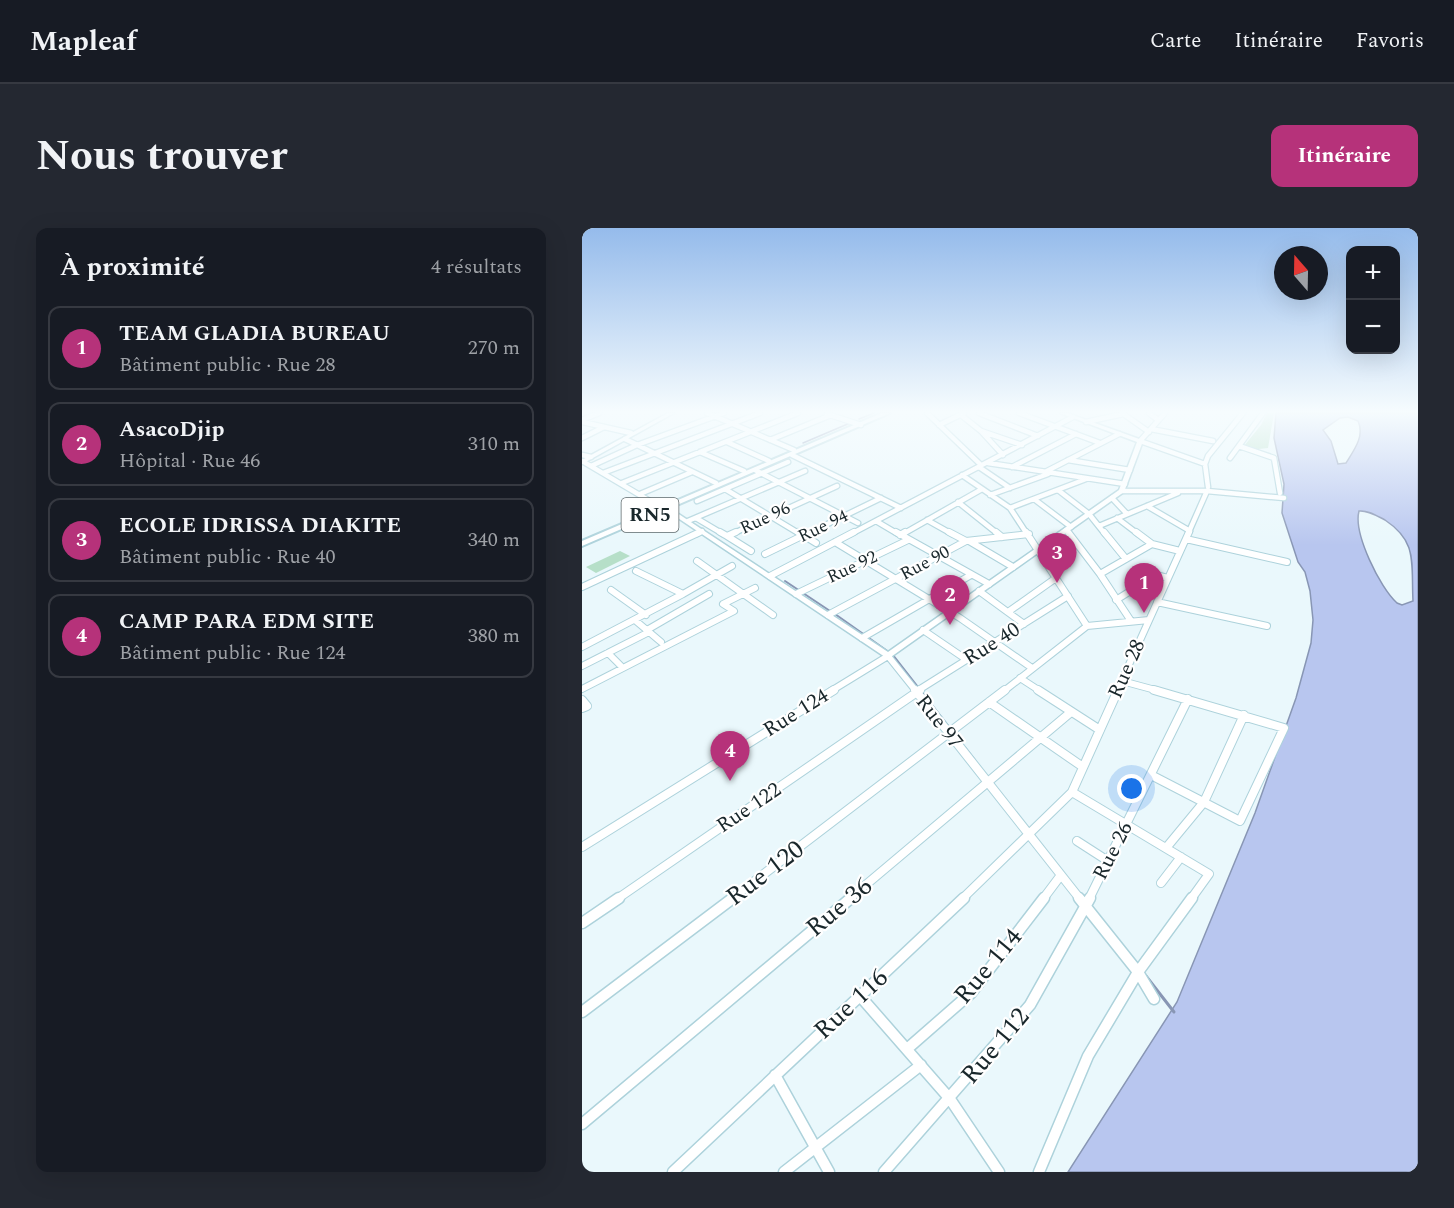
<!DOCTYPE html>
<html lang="fr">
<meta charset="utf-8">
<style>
:root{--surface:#171b24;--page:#242831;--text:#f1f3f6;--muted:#9ea1a6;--line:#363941;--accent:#b6327a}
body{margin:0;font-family:Spectral,serif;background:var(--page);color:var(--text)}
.controls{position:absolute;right:18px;top:18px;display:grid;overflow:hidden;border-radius:12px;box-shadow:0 6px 24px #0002}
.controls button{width:54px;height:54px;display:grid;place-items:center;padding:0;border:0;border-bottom:2px solid var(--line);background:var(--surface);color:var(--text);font:30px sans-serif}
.compass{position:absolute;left:692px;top:18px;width:54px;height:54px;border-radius:50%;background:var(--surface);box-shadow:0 6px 24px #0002;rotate:340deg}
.you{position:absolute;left:550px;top:561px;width:21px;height:21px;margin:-15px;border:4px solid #fff;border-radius:50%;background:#1a73e8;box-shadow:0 0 0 9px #1a73e833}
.badge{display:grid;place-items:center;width:39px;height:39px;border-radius:50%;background:var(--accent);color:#fff;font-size:20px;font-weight:700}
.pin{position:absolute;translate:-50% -50px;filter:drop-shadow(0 2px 3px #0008)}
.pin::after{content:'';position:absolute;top:32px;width:21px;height:18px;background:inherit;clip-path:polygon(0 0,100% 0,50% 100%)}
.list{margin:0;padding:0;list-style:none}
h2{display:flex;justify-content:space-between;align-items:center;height:78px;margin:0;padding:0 24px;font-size:26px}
h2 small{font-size:20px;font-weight:400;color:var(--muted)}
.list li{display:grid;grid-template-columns:39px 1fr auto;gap:18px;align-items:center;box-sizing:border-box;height:84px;margin:0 12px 12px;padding:0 12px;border:2px solid var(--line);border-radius:12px}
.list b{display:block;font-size:22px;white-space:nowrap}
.list p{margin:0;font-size:20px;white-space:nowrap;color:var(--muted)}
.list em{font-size:20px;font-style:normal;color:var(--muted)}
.map{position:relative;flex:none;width:836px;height:944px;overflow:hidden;border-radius:12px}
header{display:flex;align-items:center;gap:36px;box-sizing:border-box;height:84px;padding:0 30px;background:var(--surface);border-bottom:2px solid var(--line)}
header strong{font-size:28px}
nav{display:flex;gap:33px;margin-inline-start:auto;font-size:21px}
.intro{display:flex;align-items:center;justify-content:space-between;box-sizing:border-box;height:144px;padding:0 36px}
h1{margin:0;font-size:42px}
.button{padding:15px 27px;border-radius:12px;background:var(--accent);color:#fff;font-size:21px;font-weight:700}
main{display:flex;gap:36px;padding:0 36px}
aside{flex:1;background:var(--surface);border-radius:12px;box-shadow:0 6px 24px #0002}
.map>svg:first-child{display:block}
</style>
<header>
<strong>Mapleaf</strong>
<nav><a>Carte</a><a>Itinéraire</a><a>Favoris</a></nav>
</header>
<div class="intro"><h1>Nous trouver</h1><a class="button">Itinéraire</a></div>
<main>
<aside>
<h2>À proximité<small>4 résultats</small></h2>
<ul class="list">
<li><span class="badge">1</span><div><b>TEAM GLADIA BUREAU</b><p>Bâtiment public · Rue 28</p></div><em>270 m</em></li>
<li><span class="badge">2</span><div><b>AsacoDjip</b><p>Hôpital · Rue 46</p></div><em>310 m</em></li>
<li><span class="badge">3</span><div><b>ECOLE IDRISSA DIAKITE</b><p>Bâtiment public · Rue 40</p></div><em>340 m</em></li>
<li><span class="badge">4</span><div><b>CAMP PARA EDM SITE</b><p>Bâtiment public · Rue 124</p></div><em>380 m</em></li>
</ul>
</aside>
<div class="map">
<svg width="836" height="944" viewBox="0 0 836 944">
<rect width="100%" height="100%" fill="#eaf8fc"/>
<!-- green -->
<path fill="#b6dfc8" d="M685 185H692L686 220 658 223 679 197Z
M38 323 48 328 14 345 4 339Z"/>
<!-- water -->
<path fill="#b8c6ef" stroke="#8896b4" stroke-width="1.5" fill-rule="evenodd" d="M694 185H836V944H486L595 774 673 585 714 470 729 415 731 392 728 363 723 344 716 334 700 285 702 256 692 210ZM766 189 776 193C783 208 772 222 764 235L756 236 749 213 741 202 758 190ZM777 283C786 282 795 288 803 292 836 314 829 334 831 373L820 377 815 375C798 360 771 305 777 283Z"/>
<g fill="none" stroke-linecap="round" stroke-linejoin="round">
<!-- stream-far2 -->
<path stroke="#8896b4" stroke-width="1.5" d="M277 191 292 185
M221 215 268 195"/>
<!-- stream-far1 -->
<path stroke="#8896b4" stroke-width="2" d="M203 353 248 383
M253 386 311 427 393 532"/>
<!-- stream -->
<path stroke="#8896b4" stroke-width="3" d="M564 748 592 784"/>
<defs>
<path id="minor-far3" d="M125 185 212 222
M345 185 399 237
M397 185 456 208
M437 185 518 215
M540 185 567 204
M567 185 576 192
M583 185 558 213 623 236
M245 186 279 197
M379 187 399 203 440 217
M0 192 17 185
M0 194 49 205
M504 194 541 186
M357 197 382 185
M569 201 631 213
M399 203 421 227
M0 210 22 199
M43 211 134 255
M188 212 249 187
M145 214 187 233
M657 218 692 230 698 265
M118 224 162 243
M0 227 9 229
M210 227 319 280
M648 230 681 185
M486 232 548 242
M0 233 78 279 84 280
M406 235 543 256
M9 238 55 217 142 185
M397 239 428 260
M430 239 494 206
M173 242 276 295
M463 244 537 206
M21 245 178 185
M380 247 428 280 445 306
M40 255 216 185
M626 259 623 236 626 228 661 185
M143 261 218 306
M476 262 507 286 523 306
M540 263H625L702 270
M58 266 110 244
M408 267 466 246
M530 270 545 286
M452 271 489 299
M115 273 206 234
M376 274 416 306
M565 278 608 303
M428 280 504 251
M114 290 141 306
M535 290 556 306
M345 292 370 306
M106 293 223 243
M294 293 316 306
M517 298 596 265
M484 302 487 306
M115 306 120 303
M150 306 255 258
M225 306 299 270
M269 306 491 189
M321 306 400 261
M606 306 625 263"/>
<path id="minor-far2" d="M138 304 145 308 154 304
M216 304 234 315
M314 304 407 356
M367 304 384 313
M414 304 420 309
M444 304 505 398
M486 304 518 346 549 393
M522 304 544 331
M554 304 570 316 598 323
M318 307 323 304
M145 308 169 323
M604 311 705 334
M387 313 431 339
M253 314 378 390 450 440
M183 326 228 304
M115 333 191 387
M54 343 101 366 150 338
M518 346 570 316
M188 348 272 304
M0 359 118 304
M29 362 64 387
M397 363 442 396
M214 366 326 312
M534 372 574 347 586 350
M575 374 685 398
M426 384 474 350
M246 387 384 313 447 306
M54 393 79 414
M65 402 127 366
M341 402 385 432
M280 410 389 347
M0 419 101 366
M26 425 39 438
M0 438 67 404
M438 450 458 463
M540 453 577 463
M0 461 152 383 141 376 173 360
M249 463 306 428 334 463
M335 463 486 368
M422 463 505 398 567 392
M535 463 607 304"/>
<path id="minor-far1" d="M333 462 498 671
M456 462 518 502
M0 472 5 478 0 480
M407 474 501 539
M569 547 658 593 702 500 572 462
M490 564 627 646 609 671
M495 613 526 633
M0 619 252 462
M584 620 622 574 662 487
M579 655 599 629
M35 671 338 462
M149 671 423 462
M267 671 489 484
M380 671 490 564 536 462
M461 671 479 647
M507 671 606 471"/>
<path id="minor" d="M497 670 556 744 572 771
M0 695 37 670
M278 768 368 871 417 944
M0 784 151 670
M325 821 389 765 462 670
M193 847 247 944
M0 896 269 670
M91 944 382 670
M202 944 339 837
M302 944 448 777 508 670
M457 944 506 828 556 744 610 670"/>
<path id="tertiary" d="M86 185H92L0 236V232Z
M478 185H485L560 212 561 213 542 264 306 431 81 280 86 279 306 424 537 262 555 214Z"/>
<path id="trunk" d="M300 185H308L0 318V313Z"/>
</defs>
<!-- minor-far3 casing -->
<use href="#minor-far3" stroke="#add2db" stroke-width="7"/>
<!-- minor-far2 casing -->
<use href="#minor-far2" stroke="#add2db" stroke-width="8"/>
<!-- minor-far1 casing -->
<use href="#minor-far1" stroke="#add2db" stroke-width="10"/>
<!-- minor casing -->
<use href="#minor" stroke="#add2db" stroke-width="13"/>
<!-- tertiary casing -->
<use href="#tertiary" stroke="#add2db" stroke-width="3"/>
<!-- trunk casing -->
<use href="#trunk" stroke="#add2db" stroke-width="4"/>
<!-- minor-far3 -->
<use href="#minor-far3" stroke="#fff" stroke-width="4.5"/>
<!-- minor-far2 -->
<use href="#minor-far2" stroke="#fff" stroke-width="6"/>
<!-- minor-far1 -->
<use href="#minor-far1" stroke="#fff" stroke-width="8"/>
<!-- minor -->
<use href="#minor" stroke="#fff" stroke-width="10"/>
<!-- tertiary -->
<use href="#tertiary" fill="#fff" fill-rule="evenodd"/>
<!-- trunk -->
<use href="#trunk" fill="#fff" fill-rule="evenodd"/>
</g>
<!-- sky -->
<linearGradient id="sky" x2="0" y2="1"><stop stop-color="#95bbeb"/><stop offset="0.58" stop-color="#f6fcfe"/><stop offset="1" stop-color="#f6fcfe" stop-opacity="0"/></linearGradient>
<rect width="836" height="317" fill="url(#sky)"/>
<g text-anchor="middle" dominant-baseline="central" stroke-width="4.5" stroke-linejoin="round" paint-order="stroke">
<!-- far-street labels -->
<g font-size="18" fill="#19272b" stroke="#fff">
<text transform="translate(183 290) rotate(-25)">Rue 96</text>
<text transform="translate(241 298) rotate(-26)">Rue 94</text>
<text transform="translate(343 335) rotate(-28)">Rue 90</text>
<text transform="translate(270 339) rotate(-25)">Rue 92</text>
</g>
<!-- shield labels -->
<rect fill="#fff" stroke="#5e686b" stroke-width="1.5" x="39.5" y="270" width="57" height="34" rx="4.5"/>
<g font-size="20" font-weight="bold" fill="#19272b">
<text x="68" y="287">RN5</text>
</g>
<!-- street labels -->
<g font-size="21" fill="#19272b" stroke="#fff">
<text transform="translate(410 416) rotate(-32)">Rue 40</text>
<text transform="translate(545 441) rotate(-66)">Rue 28</text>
<text transform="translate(214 485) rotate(-32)">Rue 124</text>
<text transform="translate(357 494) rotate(52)">Rue 97</text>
<text transform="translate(167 580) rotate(-34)">Rue 122</text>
<text transform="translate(531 623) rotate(-63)">Rue 26</text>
</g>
<!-- near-street labels -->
<g font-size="26" fill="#19272b" stroke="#fff">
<text transform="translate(183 645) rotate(-37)">Rue 120</text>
<text transform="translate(257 679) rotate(-40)">Rue 36</text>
<text transform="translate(406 738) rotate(-50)">Rue 114</text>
<text transform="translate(269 776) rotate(-43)">Rue 116</text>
<text transform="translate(413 818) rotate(-50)">Rue 112</text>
</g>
</g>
</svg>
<div class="controls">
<button>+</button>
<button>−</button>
</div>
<svg class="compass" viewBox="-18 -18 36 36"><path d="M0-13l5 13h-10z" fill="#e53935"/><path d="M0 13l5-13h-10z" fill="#9ea1a6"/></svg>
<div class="you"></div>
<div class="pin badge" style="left:562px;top:385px">1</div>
<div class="pin badge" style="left:368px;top:397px">2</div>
<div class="pin badge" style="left:475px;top:355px">3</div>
<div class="pin badge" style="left:148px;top:553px">4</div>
</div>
</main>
